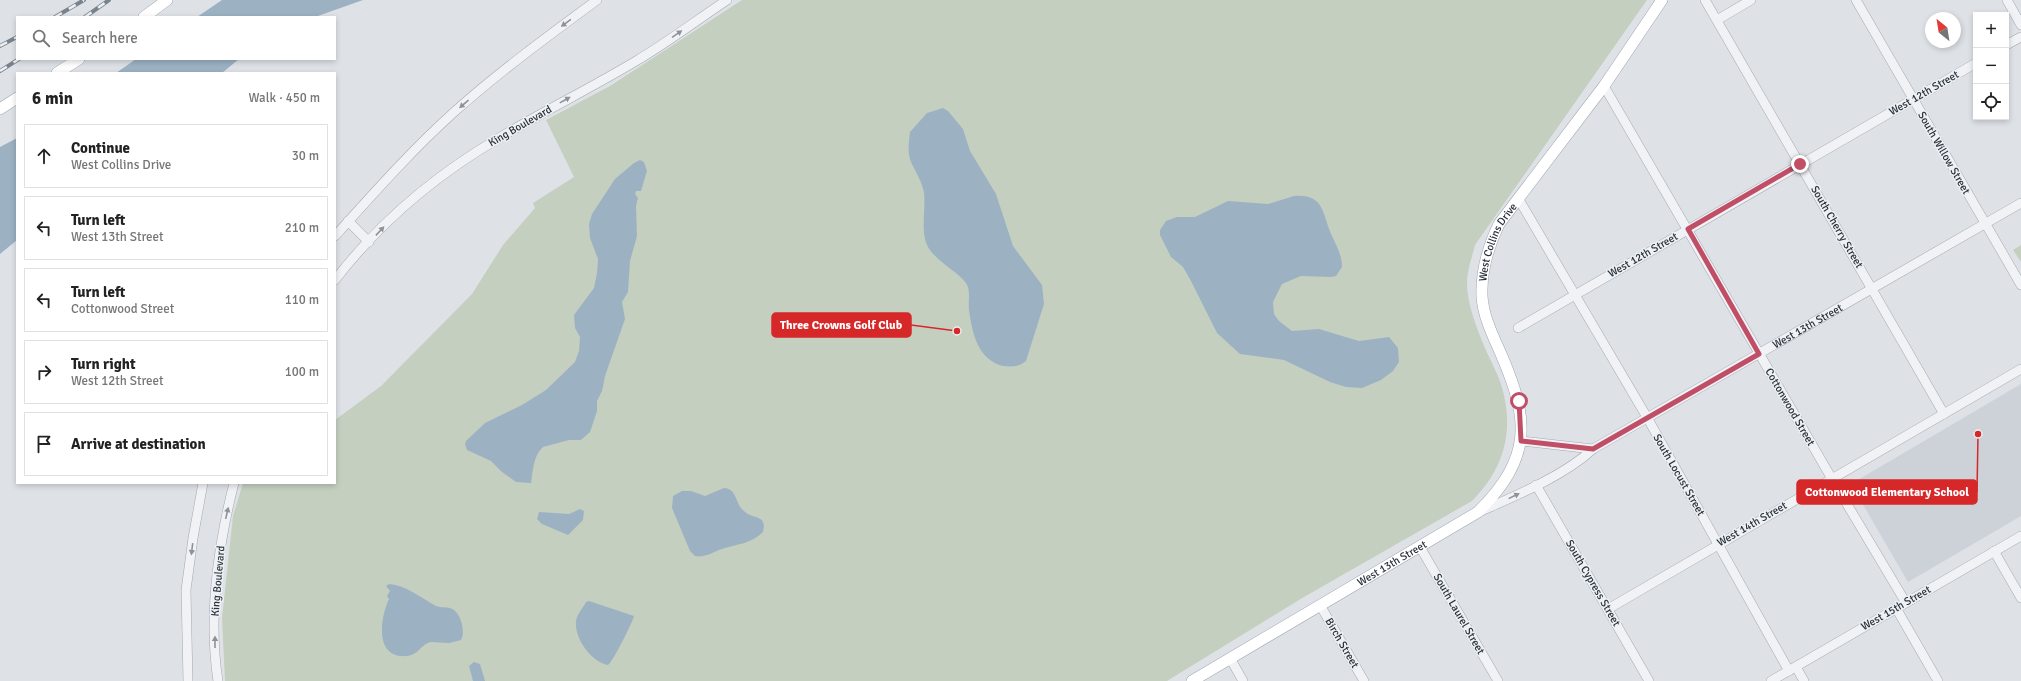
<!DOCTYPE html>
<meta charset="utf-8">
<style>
:root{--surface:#fff;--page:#f6f6f6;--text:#222;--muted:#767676;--line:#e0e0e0}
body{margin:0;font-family:Signika,sans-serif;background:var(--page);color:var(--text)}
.controls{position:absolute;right:12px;top:12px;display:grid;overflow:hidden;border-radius:0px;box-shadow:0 2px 6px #0003}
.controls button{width:36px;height:36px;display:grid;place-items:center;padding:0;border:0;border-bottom:1px solid var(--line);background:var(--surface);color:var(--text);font:20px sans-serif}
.compass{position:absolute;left:1925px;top:12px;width:36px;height:36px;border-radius:50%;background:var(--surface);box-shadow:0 2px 6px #0003;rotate:330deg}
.stop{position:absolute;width:12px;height:12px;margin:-9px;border:3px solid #c14e67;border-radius:50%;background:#fff}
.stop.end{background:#c14e67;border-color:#fff;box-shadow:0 1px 4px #0008}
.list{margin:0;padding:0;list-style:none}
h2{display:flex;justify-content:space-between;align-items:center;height:52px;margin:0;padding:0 16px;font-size:17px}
h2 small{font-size:13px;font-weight:400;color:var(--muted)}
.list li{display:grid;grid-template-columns:26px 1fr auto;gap:12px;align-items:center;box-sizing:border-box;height:64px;margin:0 8px 8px;padding:0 8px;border:1px solid var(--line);border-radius:0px}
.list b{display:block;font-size:15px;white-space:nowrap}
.list p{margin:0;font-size:13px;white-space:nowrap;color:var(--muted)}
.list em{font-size:13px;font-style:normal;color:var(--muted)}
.icon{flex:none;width:22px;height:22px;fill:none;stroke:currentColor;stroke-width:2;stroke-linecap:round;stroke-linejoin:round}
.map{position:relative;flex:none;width:2021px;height:681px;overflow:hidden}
.search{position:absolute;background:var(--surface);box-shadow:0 2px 6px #0003;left:16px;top:16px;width:320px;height:44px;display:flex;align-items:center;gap:10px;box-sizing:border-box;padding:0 14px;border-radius:0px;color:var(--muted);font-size:15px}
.panel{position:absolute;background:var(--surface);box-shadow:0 2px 6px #0003;left:16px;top:72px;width:320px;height:412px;border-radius:0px}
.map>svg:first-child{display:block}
</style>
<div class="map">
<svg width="2021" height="681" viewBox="0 0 2021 681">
<rect width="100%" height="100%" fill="#dee2e6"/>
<!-- built -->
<path fill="#cdd1d8" d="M2021 384V516L1908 582 1851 484Z"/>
<!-- green -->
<path fill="#c5cfc0" d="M742 0H1647L1475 245C1472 257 1467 271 1467 283 1467 304 1477 329 1485 348 1490 360 1497 372 1501 384 1515 429 1505 468 1472 501L1304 597 1167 681H225L222 618 233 516 243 483H335V420L381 386 472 294 503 245 535 208 533 203 574 177 546 120 610 86Z
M2021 245V262L2013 250Z"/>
<!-- water -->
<path fill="#9cb2c3" d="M222 0H363L315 17H197Z
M136 59H239L222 73H116Z
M943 108 948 111 963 129 970 151 996 194 1013 246 1042 285 1044 304 1026 361C1019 367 1011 367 1003 366 978 360 972 333 969 310 968 301 971 291 966 283 957 271 937 262 928 247 920 233 926 208 924 193 922 181 916 173 911 162 907 153 909 142 910 132L927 113Z
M17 138V240L0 254V147Z
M640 160 644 162 647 171 641 191H636L635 194 638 198 636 206 637 236 630 261 628 292 622 302 625 319 605 376 602 391 597 401V411L590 432 581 440H569L543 447C533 456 533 471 531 483L516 482 502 472 491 461 467 450 465 444 466 441 485 423 522 405 546 390 575 362 579 351 580 337 575 328 574 315 594 288 597 273 598 259 590 238 589 224 592 214 615 179 634 163Z
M1294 196C1324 194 1322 212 1331 234 1336 245 1342 254 1342 267L1336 276 1331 277 1301 276 1282 284 1273 302 1274 314 1279 321 1292 331 1319 329 1359 341 1389 337 1398 348 1399 362 1393 371 1381 380 1362 388 1346 387 1330 382 1284 360 1240 354 1217 333 1191 281 1183 267 1171 257 1160 235V230L1166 221 1177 217H1195L1228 201 1268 204Z
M724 488C737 488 735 504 744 511 749 516 756 516 762 520L764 525 763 532C751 544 737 544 722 549 713 552 705 558 695 556L690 551 672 508 673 496 682 491H691L705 496Z
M580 509 584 511 583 520 568 535 542 524 537 519 539 512 569 514Z
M389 584C406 585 421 598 436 606 443 609 450 605 456 612 462 618 465 633 461 640L449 643 430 642C421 645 418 655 407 656 374 659 380 618 389 599L387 596 390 591 386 586Z
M589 601 634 616C634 619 613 662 608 665 591 662 574 638 576 621 577 614 583 608 586 602Z
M474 662 480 664 485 681H473L469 666Z"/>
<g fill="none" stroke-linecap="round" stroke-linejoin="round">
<defs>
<g id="minor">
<path d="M1705 0 1944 414"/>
<path d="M1856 0 2021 285"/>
<path d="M2007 0 2021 25"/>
<path d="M1717 20 1751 0"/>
<path d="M2006 45 2021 37"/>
<path d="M1604 86 1832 479 1906 603"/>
<path d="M1518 198 1648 419 1789 671"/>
<path d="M348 221 369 242"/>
<path d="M335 236C373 194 411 151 453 113 499 72 548 36 597 0"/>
<path d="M335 280C379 223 436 175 499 138 544 111 591 88 636 61 668 42 697 20 727 0"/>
<path d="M1518 328 1976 63"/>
<path d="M1521 441 1593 449"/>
<path d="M1536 485 1649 681"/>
<path id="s1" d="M1479 512C1515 496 1564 476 1593 449L2021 203"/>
<path d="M1420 547 1498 681"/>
<path d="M1994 551 2021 598"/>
<path d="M1320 605 1364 681"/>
<path d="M1896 608 1938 681"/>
<path d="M1608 609 2021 369"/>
<path d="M1230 658 1243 681"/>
<path d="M1796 667 1804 681"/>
<path d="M188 681 186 590 193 538 203 483"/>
<path d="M218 681C208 616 218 546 234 483"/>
<path d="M1771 681 2021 536"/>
</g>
<g id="major">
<path d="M144 17 167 0"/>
<path d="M57 73 79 59"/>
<path d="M0 109 17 98"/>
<path id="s2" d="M1192 681 1478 512C1532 458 1530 421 1501 354 1493 336 1483 316 1482 296 1481 270 1488 247 1499 224L1604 86 1662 0"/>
</g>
</defs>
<!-- minor casing -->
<use href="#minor" stroke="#a4a9b0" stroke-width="10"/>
<!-- major casing -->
<use href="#major" stroke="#9fa7b1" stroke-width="12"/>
<!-- minor -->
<use href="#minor" stroke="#f0f2f5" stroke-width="9"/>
<!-- major -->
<use href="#major" stroke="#fff" stroke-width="11"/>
<defs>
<path id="rail" d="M55 17 84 0
M85 17 109 0
M0 46 17 37
M0 71 19 59"/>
</defs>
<!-- rail casing -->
<use href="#rail" stroke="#79838e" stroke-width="4"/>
<!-- rail -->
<use href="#rail" stroke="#edf1f4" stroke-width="2.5" stroke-dasharray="8" stroke-linecap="butt"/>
</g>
<!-- one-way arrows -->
<defs><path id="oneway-solid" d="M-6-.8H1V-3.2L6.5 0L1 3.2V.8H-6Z"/></defs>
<g fill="#8c9298">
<use href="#oneway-solid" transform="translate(566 23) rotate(144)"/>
<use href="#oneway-solid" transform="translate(677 34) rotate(-34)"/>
<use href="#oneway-solid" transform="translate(565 100) rotate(-29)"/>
<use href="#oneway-solid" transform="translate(464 104) rotate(140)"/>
<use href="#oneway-solid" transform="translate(380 231) rotate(-47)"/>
<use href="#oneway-solid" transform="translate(1514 496) rotate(-26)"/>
<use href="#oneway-solid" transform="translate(227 513) rotate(-77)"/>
<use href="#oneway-solid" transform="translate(192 549) rotate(97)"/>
<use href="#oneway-solid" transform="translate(215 642) rotate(-90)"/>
</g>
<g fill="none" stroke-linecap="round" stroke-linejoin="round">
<!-- route -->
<path stroke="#c14e67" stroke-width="5" d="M1519 401 1521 441 1593 449 1759 354 1688 229 1800 164"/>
</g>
<g text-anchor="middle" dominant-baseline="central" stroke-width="3" stroke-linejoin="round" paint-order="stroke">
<!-- street labels -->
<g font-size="11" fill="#29313c" stroke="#edf1f4">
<text transform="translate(1924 93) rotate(-30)">West 12th Street</text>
<text transform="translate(520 126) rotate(-30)">King Boulevard</text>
<text transform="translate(1944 153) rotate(60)">South Willow Street</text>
<text transform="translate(1837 227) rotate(60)">South Cherry Street</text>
<text stroke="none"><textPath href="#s2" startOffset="625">West Collins Drive</textPath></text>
<text transform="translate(1643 255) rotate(-30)">West 12th Street</text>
<text stroke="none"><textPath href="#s1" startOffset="378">West 13th Street</textPath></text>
<text transform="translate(1790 407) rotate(60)">Cottonwood Street</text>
<text transform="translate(1679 475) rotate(60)">South Locust Street</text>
<text transform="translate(1752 524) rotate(-30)">West 14th Street</text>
<text stroke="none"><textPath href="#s2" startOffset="232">West 13th Street</textPath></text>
<text transform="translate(218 581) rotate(-85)">King Boulevard</text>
<text transform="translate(1593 583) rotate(60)">South Cypress Street</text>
<text transform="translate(1896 608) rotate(-30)">West 15th Street</text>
<text transform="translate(1459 614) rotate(60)">South Laurel Street</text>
<text transform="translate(1342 643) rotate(60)">Birch Street</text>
</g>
</g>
<!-- callouts -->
<path fill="none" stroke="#d62828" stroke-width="1.5" d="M957 331L911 325M1978 434L1977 492"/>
<g fill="#d62828" stroke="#edf1f4" stroke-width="1.5">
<circle cx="957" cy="331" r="4"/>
<circle cx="1978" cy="434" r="4"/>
</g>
<g fill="#d62828" stroke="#d62828" stroke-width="1.5">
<rect x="772" y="313" width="139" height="24" rx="4"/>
<rect x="1797" y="480" width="180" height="24" rx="4"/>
</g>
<g font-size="12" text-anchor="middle" font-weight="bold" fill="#fff">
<text x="841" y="329">Three Crowns Golf Club</text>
<text x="1887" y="496">Cottonwood Elementary School</text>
</g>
</svg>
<div class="controls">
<button>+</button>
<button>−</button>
<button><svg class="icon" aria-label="locate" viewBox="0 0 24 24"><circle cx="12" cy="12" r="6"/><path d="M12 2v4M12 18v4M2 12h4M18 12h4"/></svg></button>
</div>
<svg class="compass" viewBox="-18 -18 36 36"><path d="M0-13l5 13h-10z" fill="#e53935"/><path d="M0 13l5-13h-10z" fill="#767676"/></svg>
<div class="stop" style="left:1519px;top:401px"></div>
<div class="stop end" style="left:1800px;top:164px"></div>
<div class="search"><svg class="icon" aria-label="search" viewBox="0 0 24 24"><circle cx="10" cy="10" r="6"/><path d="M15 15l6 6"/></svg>Search here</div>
<section class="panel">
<h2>6 min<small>Walk · 450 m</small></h2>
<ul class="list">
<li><svg class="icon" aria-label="ahead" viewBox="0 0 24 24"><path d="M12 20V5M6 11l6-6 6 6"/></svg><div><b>Continue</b><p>West Collins Drive</p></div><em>30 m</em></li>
<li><svg class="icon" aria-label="left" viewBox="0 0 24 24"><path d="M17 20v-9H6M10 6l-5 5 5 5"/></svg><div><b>Turn left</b><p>West 13th Street</p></div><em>210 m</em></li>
<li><svg class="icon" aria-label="left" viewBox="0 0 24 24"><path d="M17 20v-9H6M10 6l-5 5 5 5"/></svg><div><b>Turn left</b><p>Cottonwood Street</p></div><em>110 m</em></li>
<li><svg class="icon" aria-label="right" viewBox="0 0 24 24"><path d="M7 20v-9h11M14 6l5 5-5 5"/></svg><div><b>Turn right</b><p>West 12th Street</p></div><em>100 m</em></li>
<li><svg class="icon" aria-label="arrive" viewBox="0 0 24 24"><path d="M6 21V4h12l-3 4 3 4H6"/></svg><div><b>Arrive at destination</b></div></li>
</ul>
</section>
</div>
